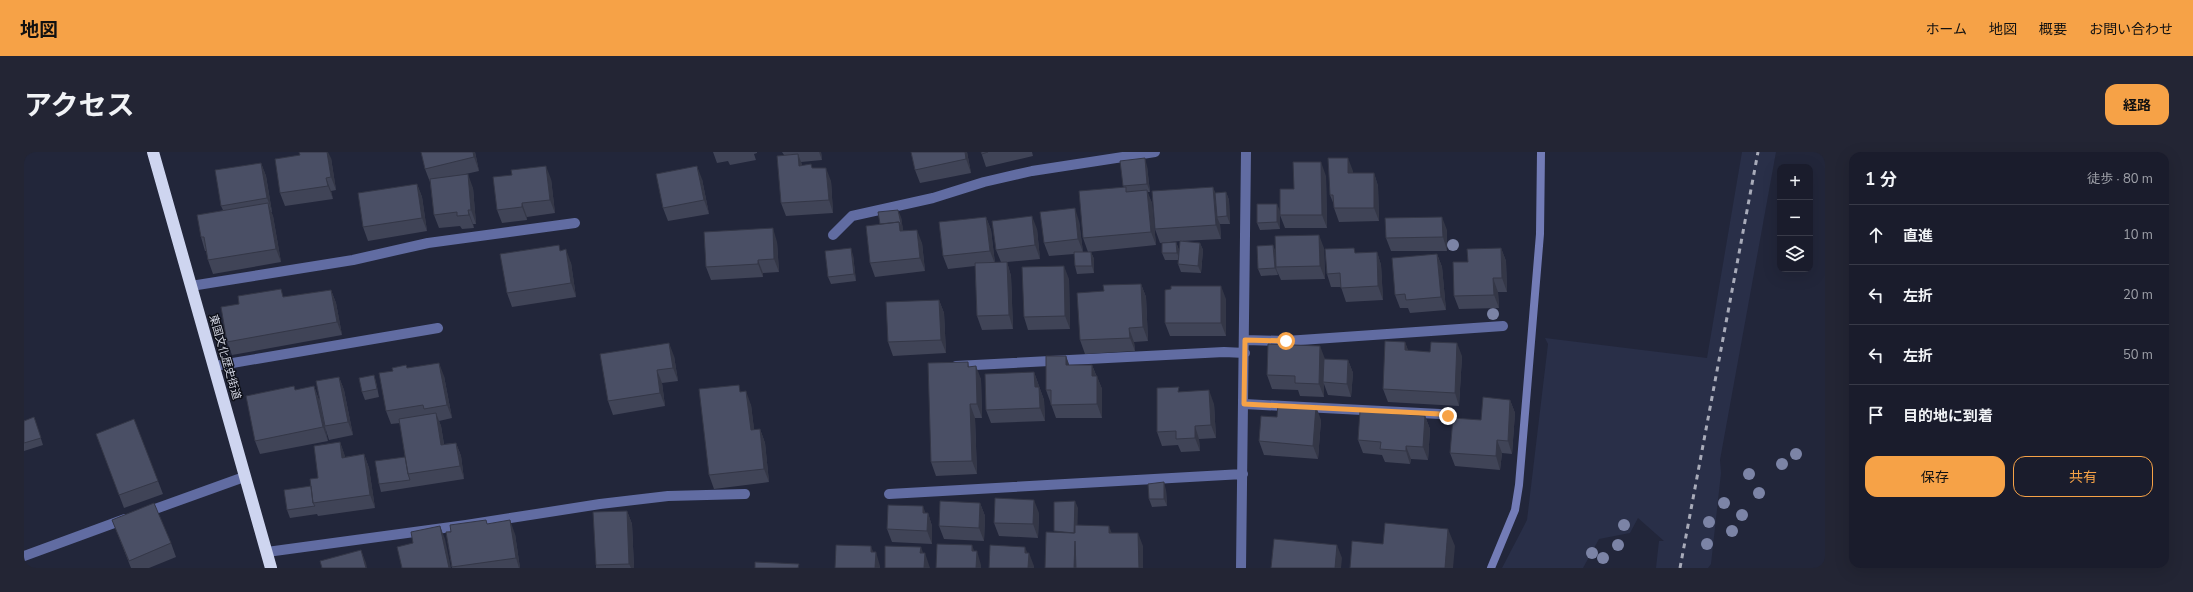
<!DOCTYPE html>
<html lang="ja">
<meta charset="utf-8">
<style>
:root{--surface:#1a1c2c;--page:#232534;--text:#f1f3f6;--muted:#9fa1a9;--line:#383a48;--accent:#f6a247}
body{margin:0;font-family:"Nunito Sans","Noto Sans JP",sans-serif;background:var(--page);color:var(--text)}
.controls{position:absolute;right:12px;top:12px;display:grid;overflow:hidden;border-radius:8px;box-shadow:0 4px 16px #0002}
.controls button{width:36px;height:36px;display:grid;place-items:center;padding:0;border:0;border-bottom:1px solid var(--line);background:var(--surface);color:var(--text);font:20px sans-serif}
.stop{position:absolute;width:12px;height:12px;margin:-9px;border:3px solid #f6a247;border-radius:50%;background:#fff}
.stop.end{background:#f6a247;border-color:#fff;box-shadow:0 1px 4px #0008}
.list{margin:0;padding:0;list-style:none}
h2{display:flex;justify-content:space-between;align-items:center;height:52px;margin:0;padding:0 16px;font-size:17px}
h2 small{font-size:13px;font-weight:400;color:var(--muted)}
.list li{display:grid;grid-template-columns:26px 1fr auto;gap:12px;align-items:center;box-sizing:border-box;height:60px;padding:0 16px;border-top:1px solid var(--line)}
.list b{display:block;font-size:15px;white-space:nowrap}
.list em{font-size:13px;font-style:normal;color:var(--muted)}
.actions{display:flex;gap:8px;padding:12px 16px}
.actions a{flex:1;padding:9px 0;border:1px solid var(--accent);border-radius:12px;text-align:center;font-size:14px;color:var(--accent)}
.actions .main{background:var(--accent);color:#111}
.icon{flex:none;width:22px;height:22px;fill:none;stroke:currentColor;stroke-width:2;stroke-linecap:round;stroke-linejoin:round}
.map{position:relative;flex:none;width:1801px;height:416px;overflow:hidden;border-radius:12px}
header{display:flex;align-items:center;gap:24px;box-sizing:border-box;height:56px;padding:0 20px;background:var(--accent);color:#111}
header strong{font-size:19px}
nav{display:flex;gap:22px;margin-inline-start:auto;font-size:14px}
.intro{display:flex;align-items:center;justify-content:space-between;box-sizing:border-box;height:96px;padding:0 24px}
h1{margin:0;font-size:28px}
.button{padding:10px 18px;border-radius:12px;background:var(--accent);color:#111;font-size:14px;font-weight:700}
main{display:flex;gap:24px;padding:0 24px}
aside{flex:1;background:var(--surface);border-radius:12px;box-shadow:0 4px 16px #0002}
.map>svg:first-child{display:block}
</style>
<header>
<strong>地図</strong>
<nav><a>ホーム</a><a>地図</a><a>概要</a><a>お問い合わせ</a></nav>
</header>
<div class="intro"><h1>アクセス</h1><a class="button">経路</a></div>
<main>
<div class="map">
<svg width="1801" height="416" viewBox="0 0 1801 416">
<rect width="100%" height="100%" fill="#22263a"/>
<!-- built -->
<path fill="#292f48" d="M1718 0H1752L1696 308 1697 321 1687 412 1684 416H1632L1635 389H1640L1614 366 1606 381 1575 387 1559 416H1478L1503 368 1524 192 1521 186 1683 206Z"/>
<g fill="none" stroke-linecap="round" stroke-linejoin="round">
<!-- stream -->
<path stroke="#737cb7" stroke-width="8" d="M1467 416 1491 358 1495 333 1516 82 1517 0"/>
<!-- minor -->
<path stroke="#616ca2" stroke-width="10" d="M809 83 828 64 909 46 960 30 1008 19 1131 0
M167 134 329 108 404 91 551 71
M1221 188 1262 189 1479 174
M191 214 414 176
M932 214 1200 200 1221 201
M1220 252 1416 262 1424 264
M865 342 1219 322
M120 361 220 325
M243 400 442 373 576 352 644 344 721 342
M0 404 101 367
M1217 416 1222 0"/>
<!-- highway -->
<path stroke="#ced5f0" stroke-width="12" d="M129 0 247 416"/>
<!-- rail -->
<path stroke="#a8abb9" stroke-width="3" stroke-dasharray="5 5" stroke-linecap="butt" d="M1656 416 1734 0"/>
</g>
<!-- trees -->
<g fill="#7c84a6">
<circle cx="1429" cy="93" r="6"/>
<circle cx="1469" cy="162" r="6"/>
<circle cx="1772" cy="302" r="6"/>
<circle cx="1758" cy="312" r="6"/>
<circle cx="1725" cy="322" r="6"/>
<circle cx="1735" cy="341" r="6"/>
<circle cx="1700" cy="351" r="6"/>
<circle cx="1718" cy="363" r="6"/>
<circle cx="1685" cy="370" r="6"/>
<circle cx="1600" cy="373" r="6"/>
<circle cx="1708" cy="379" r="6"/>
<circle cx="1683" cy="392" r="6"/>
<circle cx="1594" cy="393" r="6"/>
<circle cx="1568" cy="401" r="6"/>
<circle cx="1579" cy="406" r="6"/>
</g>
<!-- wall -->
<path fill="#404457" d="M451 0 455 19 433 24 449 36 452 72H449L450 76 438 77 436 74 415 76 410 63 406 30 401 17Z
M689 0H733V1L730 2 732 8 706 13 704 9 693 11Z
M758 0H797L798 8 777 10 778 13 789 16 807 29 809 61 762 64 757 51 760 3Z
M887 0H943L947 21 896 31 891 18Z
M957 0H1008L1009 4 962 15Z
M307 6 312 38 307 39 309 47 261 54 256 41Z
M237 11 242 24 248 60H247L249 64 257 110 189 122 184 108 182 99H181L177 85 199 58 197 54Z
M1123 14 1126 40H1123L1128 51 1132 93 1064 100 1059 86 1099 35Z
M1329 19V21H1350L1354 34 1355 69 1315 70 1310 56V53L1306 43Z
M1302 24 1303 76H1261L1256 63Z
M527 27 531 61 503 65V68L478 71 473 58Z
M678 27 685 62 644 69 639 56Z
M393 32 398 45 403 79 344 89 339 75Z
M1189 35 1191 41 1202 40 1205 48 1206 72H1196L1197 87 1158 89 1176 91 1179 98 1177 121 1157 120 1154 112V108H1141L1138 101 1152 90 1155 98 1156 89 1136 91 1131 77Z
M1256 59V77L1236 78 1233 71Z
M877 65 879 79 898 91 901 119 851 125 846 111 856 72Z
M962 65 967 78 971 111 977 110 972 98 1013 77 1016 107 983 110 987 124 989 177 958 178 953 164 951 114 924 117 919 104Z
M1055 69 1059 100H1067L1070 107V121L1053 122 1051 114 1050 102 1025 104 1020 91Z
M1423 78V99H1367L1362 86Z
M753 90 755 120 739 121V125L687 128 682 115Z
M1249 93 1251 99 1300 96 1301 127 1257 128 1253 119 1254 123 1237 124 1234 117Z
M1477 96 1482 109 1483 140H1474L1475 156 1435 157 1430 144 1444 110Z
M537 98 547 111 552 145 488 155 483 141Z
M1353 100 1357 113 1359 148 1322 150 1317 135H1307L1303 122 1332 101Z
M1413 102 1418 115 1422 158 1386 161 1384 156H1376L1371 143Z
M829 103 832 129 807 132 804 125Z
M1045 127 1046 177 1004 178 1000 165Z
M1117 132 1122 145 1124 189 1110 190 1111 199 1061 202 1056 188 1080 139Z
M307 138 312 151 318 183 208 203 203 190 260 145Z
M1202 147V184H1146L1141 171Z
M915 148 920 161 922 201 869 204 864 190Z
M1381 190 1384 199 1406 200 1438 204 1435 254 1364 250 1359 237Z
M650 204 654 229 638 231 641 254 589 263 584 249Z
M1042 204 1045 213H1068L1078 237V266H1032L1022 238Z
M1300 207 1324 208 1329 221 1327 245 1304 243 1300 232V245L1276 244 1274 238 1248 237 1243 223Z
M944 210 945 215 957 227 958 266H951L953 322 912 324 907 310Z
M383 216 420 224 428 266 415 269 417 274 420 292 432 291 437 304 440 327 357 340 355 332 381 305 376 271 367 272 362 259Z
M1010 220 1020 248 1021 269 967 271 962 258Z
M350 223 352 230 355 245 341 248 338 240Z
M315 225 320 238 329 283 305 288 301 275 304 289 236 302 231 289 270 234 271 238 290 234 295 248Z
M718 240 727 253 730 278 736 277 741 291 745 330 690 337 685 323Z
M1157 240 1190 252 1192 286 1175 287 1176 299 1157 300 1154 293 1138 294 1133 280Z
M1486 248 1491 261 1488 302 1478 301 1476 318 1431 314 1426 301 1457 268Z
M1401 264 1406 277 1404 308 1387 307 1386 312 1361 310 1358 303 1339 301 1334 288Z
M10 265 19 293 0 299V269Z
M1297 268 1294 307 1240 303 1235 289Z
M72 282 134 329 139 342 100 356Z
M316 290 321 305 340 302 345 316 351 356 294 364 293 362 266 366 263 358 294 326Z
M1142 338 1143 354 1128 355 1125 347Z
M956 351 961 364 960 389 920 387 915 374Z
M603 359 608 372 610 416H572V413Z
M902 361H904L908 374V392L868 390 863 377Z
M1015 361 1014 386 975 384 970 371Z
M88 368 147 391 152 405 125 416H107Z
M464 372 491 382 496 416H428L422 380Z"/>
<!-- shaded-wall -->
<path fill="#343747" d="M303 0H304L307 6 312 38 307 25Z
M449 0H451L455 19 450 5Z
M795 0H797L798 8Z
M941 0H943L947 21 942 7Z
M774 2 779 15 775 14Z
M1121 6 1123 14 1126 40 1123 32Z
M1324 6 1329 19V34L1324 21Z
M1297 10 1302 24 1303 76 1298 63Z
M237 11 242 24 248 60 243 46Z
M522 14 527 27 531 61 526 48Z
M673 14 678 27 685 62 680 48Z
M802 16 807 29 809 61 805 48Z
M1350 21 1354 34 1355 69 1350 56Z
M444 22 449 36 452 72 447 58Z
M302 26 307 39 309 47 304 34Z
M393 32 398 45 403 79 398 66Z
M1189 35 1194 48 1193 65 1196 72 1197 87 1192 73Z
M1123 38 1128 51 1132 93 1127 80Z
M1202 40 1205 48 1206 72 1203 64Z
M244 51 249 64 257 110 252 97Z
M498 51 503 65V68L498 55Z
M1253 52 1256 59V77L1253 70Z
M1051 56 1055 69 1059 100 1054 87Z
M444 58 449 72 450 76 445 63Z
M874 58 877 65 880 83 876 79Z
M1008 64 1013 77 1016 107 1011 93Z
M962 65 967 78 971 112 966 99Z
M1418 65 1423 78V99L1419 85Z
M749 76 753 90 755 120 750 107Z
M893 78 898 91 901 119 896 106Z
M1295 83 1300 96 1301 127 1296 114Z
M1152 90 1155 98 1156 108 1153 101Z
M1176 91 1179 98 1177 121 1174 114Z
M1249 93 1252 101V115L1254 123 1251 116Z
M827 96 829 103 832 129 830 122Z
M1477 96 1482 109 1483 140 1478 126Z
M542 97 547 111 552 145 547 131Z
M1067 100 1070 107V121L1068 114Z
M1353 100 1357 113 1359 148 1354 134Z
M1413 102 1418 115 1422 158 1417 145Z
M734 108 739 121V125L734 112Z
M983 110 987 124 989 177 985 163Z
M1040 114 1045 127 1046 177 1041 164Z
M1469 126 1474 140 1475 156 1470 143Z
M1117 132 1122 145 1124 189 1119 175Z
M1197 134 1202 147V184L1197 171Z
M307 138 312 151 318 183 313 170Z
M915 148 920 161 922 201 917 188Z
M1105 176 1110 190 1111 199 1106 186Z
M1381 190 1386 203 1381 198Z
M645 191 650 204 654 229 649 216Z
M1433 191 1438 204 1435 254 1431 241Z
M1296 194 1301 207 1299 230 1300 232V245L1295 232Z
M1042 204 1047 218 1042 213Z
M1324 208 1329 221 1327 245 1323 232Z
M415 211 420 224 428 266 423 253Z
M1068 213 1073 226 1068 224Z
M952 214 957 227 958 266 953 252Z
M633 218 638 231 641 254 636 241Z
M1010 220 1020 248 1021 269 1016 256 1011 235Z
M1073 224 1078 237V266L1073 252Z
M315 225 320 238 329 283 324 270Z
M290 234 295 248 304 289 299 275Z
M1185 238 1190 252 1192 286 1187 273Z
M722 239 727 253 732 291 727 278Z
M1486 248 1491 261 1488 302 1484 289Z
M946 252 951 266 953 322 948 309Z
M1292 254 1297 268 1294 307 1289 294Z
M412 261 417 274 422 306 417 293Z
M1401 264 1406 277 1404 308 1399 295Z
M1171 274 1175 287 1176 299 1171 286Z
M736 277 741 291 745 330 740 317Z
M1473 288 1478 301 1476 318 1472 304Z
M316 290 321 304 323 319 318 306Z
M432 291 437 304 440 327 436 314Z
M1382 294 1387 307 1386 312 1382 299Z
M340 302 345 316 351 356 346 343Z
M1140 330 1142 338 1143 354 1140 347Z
M1010 348 1015 361 1014 386 1009 372Z
M1051 349 1054 356 1053 388 1050 381Z
M956 351 961 364 960 389 955 376Z
M899 354 903 365 904 361 908 374V392L903 379 899 361Z
M603 359 608 372 610 416H607L605 412Z
M486 368 491 382 496 416H495L492 406Z
M416 374 421 387 427 416H425Z
M1085 374 1090 387 1085 381Z
M1424 377 1431 394 1429 416H1421Z
M1114 381 1119 394V416H1115Z
M1051 389 1055 416H1050Z
M948 393 952 404 953 399 957 413V416H952L948 399Z
M1313 393 1318 406 1317 416H1311Z
M847 394 851 405 852 400 856 414V416H851L847 400Z
M897 395 901 406V401L906 416H900L896 401Z
M1001 395 1005 405V401L1010 414V416H1004L1001 401Z
M337 398 342 411 343 416H342Z"/>
<!-- building -->
<path fill="#4a4f65" stroke="#343747" d="M275 0H303L307 25 302 26 304 34 256 41 251 7 276 3Z
M397 0H449L450 5 401 17Z
M887 0H941L942 7 891 18Z
M957 0H964L958 2Z
M774 2 775 14 787 12 788 16H802L805 48 757 51 753 4Z
M1121 6 1123 32 1099 34 1096 9Z
M1304 6H1324V21H1350V56H1310L1309 43H1306Z
M1269 10H1297L1298 63H1256V37H1270Z
M237 11 243 46 197 54 191 18Z
M522 14 526 48 498 51V55L473 58 469 25 488 23 487 18Z
M673 14 680 48 639 56 632 22Z
M444 22 447 58H444L445 63 433 64V60L410 63 406 27Z
M393 32 398 66 339 75 334 41Z
M1102 35V40L1123 38 1127 80 1059 86 1055 39Z
M1189 35 1192 73 1131 77 1128 39Z
M1202 40 1203 64 1193 65 1191 41Z
M244 51 252 97 184 108 180 85H177L173 63Z
M1233 52H1253V70L1233 71Z
M1051 56 1054 87 1020 91 1016 60Z
M874 58 878 76 875 70 856 72 854 60Z
M1008 64 1011 93 972 98 968 69Z
M962 65 966 99 919 104 915 70Z
M1418 65 1419 85 1362 86 1361 66Z
M875 70 876 79 893 78 896 106 846 111 842 74Z
M749 76 750 107 734 108V112L682 115 680 80Z
M1295 83 1296 114 1252 115 1251 84Z
M1156 89 1176 91 1174 114 1154 112Z
M1152 90 1153 101H1138V91Z
M535 93 536 99 542 97 547 131 483 141 476 102Z
M1249 93 1251 116 1234 117 1233 94Z
M827 96 830 122 804 125 801 99Z
M1330 96 1331 101 1353 100 1354 134 1317 136 1316 121 1303 122 1301 97Z
M1477 96 1478 126H1469L1470 143 1430 144 1429 110H1444L1443 97Z
M1050 100H1067L1068 114H1051Z
M1413 102 1417 145 1382 148 1381 142 1371 143 1368 106Z
M983 110 985 163 953 164 951 111Z
M1040 114 1041 164 1000 165 998 115Z
M1117 132 1119 175 1105 176 1106 186 1056 188 1053 141 1080 139 1079 133Z
M1147 134H1197V171H1141V138L1147 137Z
M257 137 259 145 307 138 313 170 203 190 197 155 215 152 214 144Z
M915 148 917 188 864 190 862 150Z
M1361 189 1381 190V198L1406 200 1407 190 1433 191 1431 241 1359 237Z
M645 191 649 216 633 218 636 241 584 249 576 202Z
M1244 192 1296 194 1295 232 1271 231V224L1243 223Z
M1022 204H1042V213H1068V224H1073V252L1027 253V238H1022Z
M1300 207 1324 208 1323 232 1299 230Z
M944 210V215L952 214 953 252H946L948 309 907 310 904 211Z
M415 211 423 253 400 257 399 253 362 259 355 221 369 219 368 216 382 213 383 216Z
M1010 220 1011 235H1015L1016 256 962 258 961 222Z
M350 223 353 237 338 240 335 226Z
M315 225 324 270 301 274 292 229Z
M715 233 716 240 722 239 727 278 736 277 740 317 685 323 675 237Z
M270 234 271 238 290 234 299 275 231 289 222 244Z
M1155 235 1154 240 1185 238 1187 273 1171 274V286L1152 287V279L1133 280V236Z
M1459 245 1486 248 1484 289 1473 288 1472 304 1426 301 1429 266 1457 268Z
M1254 252 1292 254 1289 294 1235 289 1237 264 1253 265Z
M1336 259 1401 264 1399 295 1382 294V299L1356 297 1357 290 1334 288Z
M412 261 417 293 432 291 436 314 384 322 375 267Z
M10 265 17 286 0 291V269Z
M110 267 134 329 95 343 72 282Z
M316 290 318 306 340 302 346 343 289 351 286 327 294 326 290 294Z
M381 305 384 322 386 328 355 332 351 309Z
M1140 330V347H1125L1124 332Z
M287 334 289 351 291 354 263 358 260 338Z
M971 346 1010 348 1009 372 970 371Z
M916 349 956 351 955 376 915 374Z
M1051 349 1050 381 1030 379V350Z
M130 351 147 391 105 409 88 368Z
M864 353 899 354V361H904L903 379 863 377Z
M603 359 605 412 572 413 569 360Z
M462 368 463 372 486 368 492 406 428 415 422 380H427L426 373Z
M1361 371 1424 377 1421 416H1326L1328 389 1359 392Z
M1051 373 1085 374V381H1114L1115 416H1052L1051 389 1050 416H1021L1022 380 1051 381Z
M416 374 425 416H378L373 395 389 391 387 380Z
M1250 387 1313 393 1311 416H1247Z
M913 392 948 393V399H953L952 416H912Z
M812 393 847 394V400H852L851 416H811Z
M966 393 1001 395V401H1005L1004 416H965Z
M861 394 897 395 896 401H901L900 416H861Z
M337 398 342 416H298L296 409Z
M731 410 775 412 774 416H731Z"/>
<g fill="none" stroke-linecap="round" stroke-linejoin="round">
<!-- route -->
<path stroke="#f6a247" stroke-width="5" d="M1262 189 1221 188 1220 252 1416 262 1424 264"/>
</g>
<g text-anchor="middle" dominant-baseline="central" stroke-width="3" stroke-linejoin="round" paint-order="stroke">
<!-- street labels -->
<g font-size="11" fill="#d0d3e0" stroke="#0e1019">
<text transform="translate(201 205) rotate(74)">東国文化歴史街道</text>
</g>
</g>
</svg>
<div class="controls">
<button>+</button>
<button>−</button>
<button><svg class="icon" aria-label="layers" viewBox="0 0 24 24"><path d="M12 4l9 5-9 5-9-5zM3 14l9 5 9-5"/></svg></button>
</div>
<div class="stop" style="left:1262px;top:189px"></div>
<div class="stop end" style="left:1424px;top:264px"></div>
</div>
<aside>
<h2>1 分<small>徒歩 · 80 m</small></h2>
<ul class="list">
<li><svg class="icon" aria-label="ahead" viewBox="0 0 24 24"><path d="M12 20V5M6 11l6-6 6 6"/></svg><div><b>直進</b></div><em>10 m</em></li>
<li><svg class="icon" aria-label="left" viewBox="0 0 24 24"><path d="M17 20v-9H6M10 6l-5 5 5 5"/></svg><div><b>左折</b></div><em>20 m</em></li>
<li><svg class="icon" aria-label="left" viewBox="0 0 24 24"><path d="M17 20v-9H6M10 6l-5 5 5 5"/></svg><div><b>左折</b></div><em>50 m</em></li>
<li><svg class="icon" aria-label="arrive" viewBox="0 0 24 24"><path d="M6 21V4h12l-3 4 3 4H6"/></svg><div><b>目的地に到着</b></div></li>
</ul>
<div class="actions"><a class="main">保存</a><a>共有</a></div>
</aside>
</main>
